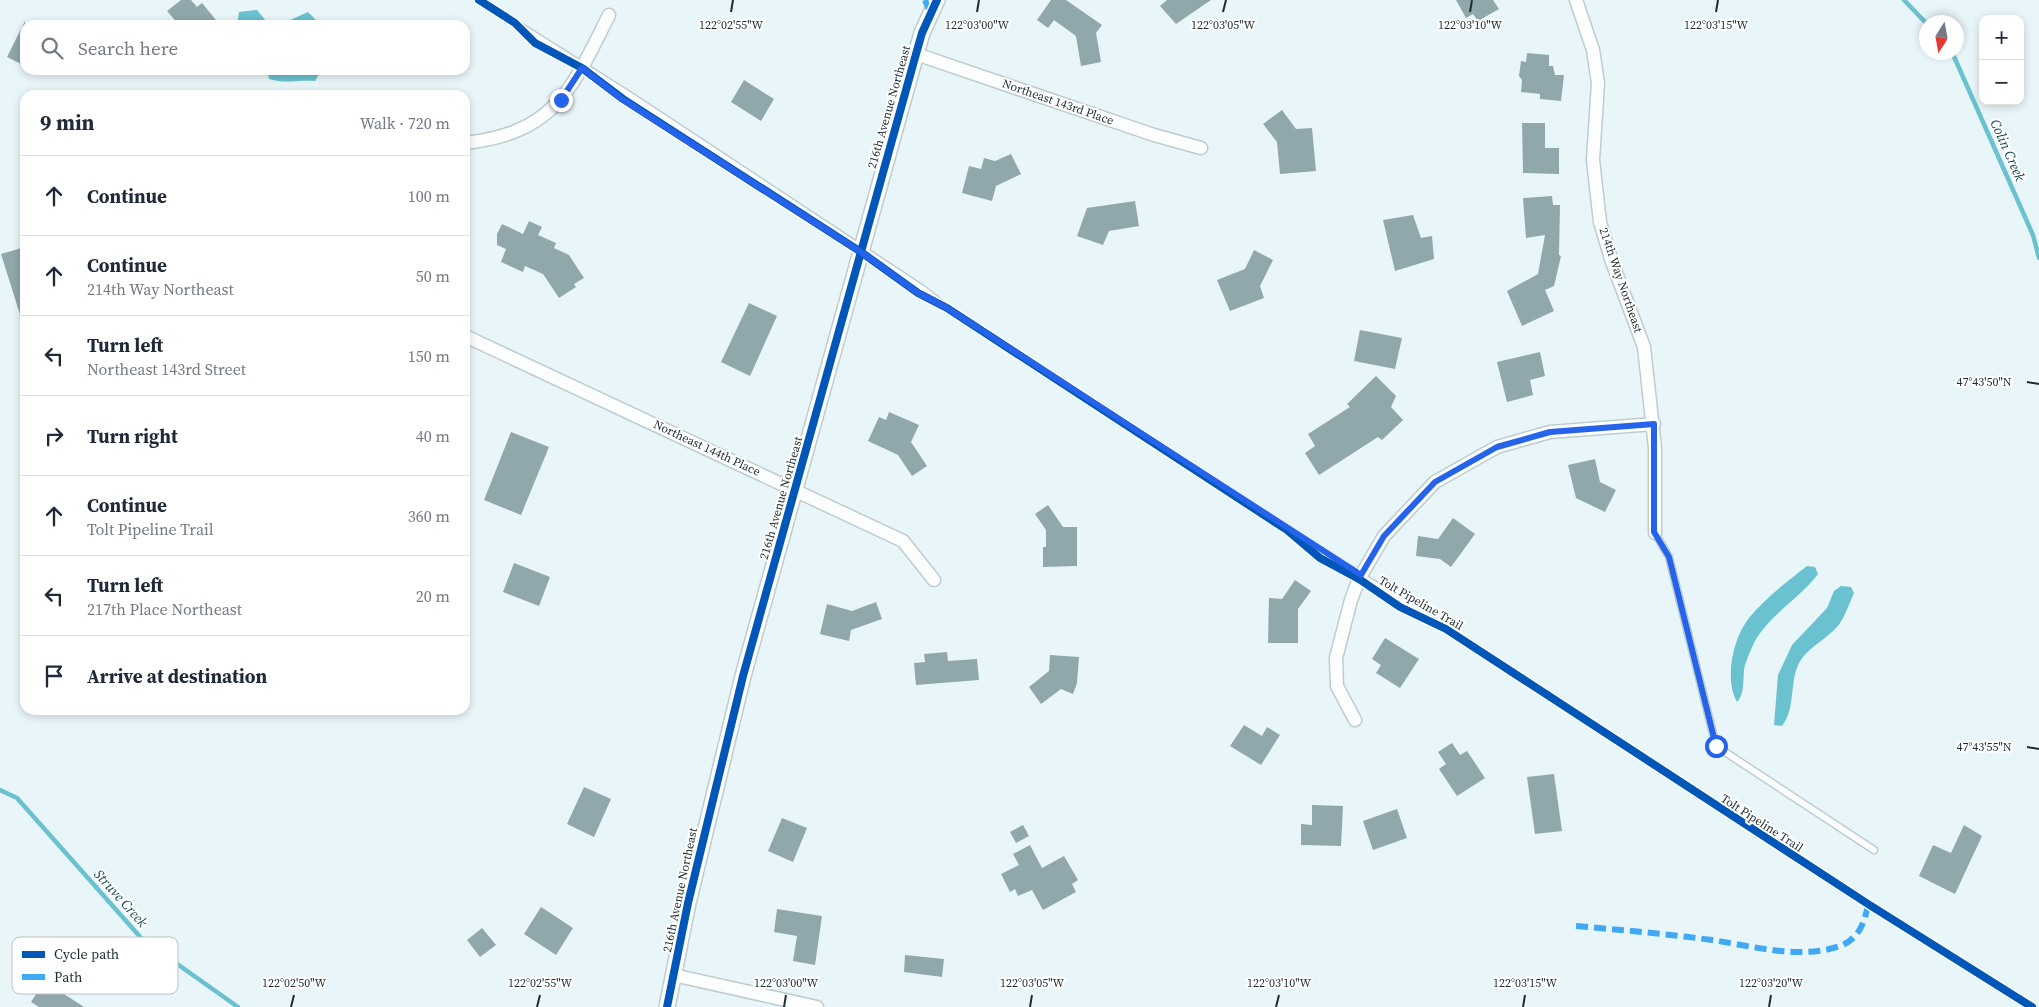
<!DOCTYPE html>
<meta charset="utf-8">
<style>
:root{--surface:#fff;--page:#f6f6f7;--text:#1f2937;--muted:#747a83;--line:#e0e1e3}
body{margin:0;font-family:"Source Serif 4",serif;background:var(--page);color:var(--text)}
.controls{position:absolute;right:15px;top:15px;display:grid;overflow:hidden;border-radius:10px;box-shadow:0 2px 8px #0003}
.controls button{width:45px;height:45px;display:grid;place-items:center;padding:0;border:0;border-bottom:1px solid var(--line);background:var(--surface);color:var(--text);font:25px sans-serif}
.compass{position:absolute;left:1919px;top:15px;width:45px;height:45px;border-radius:50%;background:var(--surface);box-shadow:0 2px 8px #0003;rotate:191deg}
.stop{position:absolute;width:15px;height:15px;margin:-11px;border:4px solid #2563eb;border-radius:50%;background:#fff}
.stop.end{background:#2563eb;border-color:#fff;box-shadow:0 1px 5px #0008}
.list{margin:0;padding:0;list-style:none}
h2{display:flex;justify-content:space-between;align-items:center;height:65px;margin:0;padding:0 20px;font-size:21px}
h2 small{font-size:16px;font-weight:400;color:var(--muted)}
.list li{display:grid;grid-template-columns:32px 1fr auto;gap:15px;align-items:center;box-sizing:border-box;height:80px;padding:0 20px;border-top:1px solid var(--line)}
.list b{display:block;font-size:19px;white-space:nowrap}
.list p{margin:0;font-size:16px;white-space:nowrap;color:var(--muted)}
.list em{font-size:16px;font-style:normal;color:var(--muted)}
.icon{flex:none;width:28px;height:28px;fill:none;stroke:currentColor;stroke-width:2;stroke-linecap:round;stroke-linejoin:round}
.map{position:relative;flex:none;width:2039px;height:1007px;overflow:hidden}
.search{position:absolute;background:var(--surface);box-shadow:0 2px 8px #0003;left:20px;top:20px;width:450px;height:55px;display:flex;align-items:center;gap:12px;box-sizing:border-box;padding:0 18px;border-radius:15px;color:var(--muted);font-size:19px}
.panel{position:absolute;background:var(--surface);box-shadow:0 2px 8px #0003;left:20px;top:90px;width:450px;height:625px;border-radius:15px}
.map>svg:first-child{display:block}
</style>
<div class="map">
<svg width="2039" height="1007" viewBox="0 0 2039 1007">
<rect width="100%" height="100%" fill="#e9f6f9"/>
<!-- water -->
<path fill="#6ac1d0" d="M257 10 266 21 278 25H237L239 12Z
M308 12 321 25H279Z
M267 70H321L315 81C299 80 284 84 269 79Z
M1807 566 1815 567 1818 574C1800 598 1772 613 1756 639 1752 646 1748 657 1745 665 1742 676 1746 693 1737 702 1724 679 1733 638 1749 618 1765 598 1788 581 1807 566Z
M1841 586 1851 587 1854 593C1849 604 1844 620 1836 628 1825 640 1807 648 1799 663 1789 683 1796 708 1782 726L1774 725 1778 675 1792 645 1827 608 1834 591Z"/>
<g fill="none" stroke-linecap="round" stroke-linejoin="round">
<!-- stream -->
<path stroke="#6ac1d0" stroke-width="4.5" d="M1904 0 1926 23
M1952 52 2033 235 2039 258
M0 790 17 798 142 939 238 1007"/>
</g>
<!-- building -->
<path fill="#90a7ac" d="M181 0H191L197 7 202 3 220 25H179L167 11Z
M1051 0H1066L1102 25 1096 33 1101 62 1081 66 1076 36 1054 20 1048 28 1037 20Z
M1167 0H1211L1176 24 1160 6Z
M1456 0H1493L1499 9 1478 21 1473 14 1466 18Z
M25 21V66L7 57Z
M1527 53 1549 55V66H1553L1555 75H1564L1561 101 1540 99V94L1521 92 1522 80 1519 76 1521 61 1526 62Z
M744 80 774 99 761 121 731 102Z
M1282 110 1296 129 1312 128 1316 171 1280 174 1277 142 1263 124Z
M1522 123H1545V148H1559V174L1523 173Z
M1011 154 1021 174 996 186 992 201 962 193 969 166 981 169 984 158 995 161Z
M1552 196 1553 205H1560L1559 255 1561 256 1554 286 1545 290 1554 311 1522 326 1507 291 1538 274 1545 235 1526 238 1523 198Z
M1135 201 1139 226 1109 231 1103 245 1077 236 1087 208Z
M1413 215 1421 238 1432 236 1434 259 1395 271 1383 220Z
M529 221 542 227 538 235 556 243 554 248 569 255 584 278 574 284 576 287 559 298 543 274 525 266 523 272 501 262 506 249 497 245V234L502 224 523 234Z
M25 247V321H22L1 254Z
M1254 250 1273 260 1260 286 1264 298 1230 311 1217 280 1245 269Z
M749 303 777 316 750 376 721 362Z
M1360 330 1402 338 1395 369 1354 361Z
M1540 352 1545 376 1530 380 1533 395 1507 402 1497 362Z
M1376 376 1396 396 1391 407 1403 420 1382 440 1378 437 1319 475 1305 453 1315 446 1308 434 1350 407 1347 404Z
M889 412 919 425 911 442 927 466 912 476 898 455 868 441 879 417 886 420Z
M511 432 549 447 521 515 484 500Z
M1595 459 1600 482 1616 490 1605 512 1576 498 1568 465Z
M1048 505 1063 527H1077V566L1043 567V547H1046V530L1035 514Z
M1453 518 1475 534 1451 567 1440 559 1416 556 1418 536 1438 539Z
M514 563 550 577 539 606 503 592Z
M1295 580 1311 591 1298 609V643H1268L1269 598 1282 599Z
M876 602 882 619 851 630 849 641 820 634 827 604 852 611Z
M1385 638 1419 659 1400 688 1376 673 1381 665 1372 659Z
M947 652 948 661 977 659 979 680 916 685 914 663 925 662 924 654Z
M1050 655 1079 657 1077 683 1073 694 1061 689 1041 704 1029 687 1049 671Z
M1244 725 1262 736 1267 727 1280 735 1261 765 1230 746Z
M1452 743 1460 755 1467 751 1485 778 1457 796 1439 769 1446 764 1438 752Z
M1554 774 1562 831 1535 834 1527 777Z
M584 787 611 799 594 837 567 824Z
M1312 805 1343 806 1341 846 1301 845V824L1312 825Z
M1397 809 1407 838 1373 850 1363 821Z
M782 818 807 828 793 862 768 851Z
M1023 825 1029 836 1016 843 1010 832Z
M1964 825 1982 836 1955 894 1919 876 1933 845 1951 853Z
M1030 845 1042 868 1064 856 1078 880 1072 884 1076 892 1043 910 1032 890 1018 896 1015 889 1010 892 1001 874 1019 865 1013 854Z
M541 907 573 928 556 955 524 934Z
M777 909 822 916 815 965 793 961 797 936 774 932Z
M482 928 496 945 480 957 467 940Z
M905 955 944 959 942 977 904 972Z
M44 981 84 1007H39L31 1002Z"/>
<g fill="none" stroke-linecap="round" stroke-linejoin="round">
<defs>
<path id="service" d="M515 23 626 93 921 288 947 308
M1287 530 1446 629
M1655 533 1669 557 1716 746 1874 850"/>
<path id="minor" d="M1576 0 1593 50 1598 83 1593 160 1600 222 1612 262 1644 347 1655 448V533
M916 54 1154 135 1201 148
M465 143C555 133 572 89 609 15
M465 336 903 541 934 580
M1355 720 1337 686 1336 658 1351 600 1359 579 1384 536 1435 482 1497 447 1550 432 1654 424
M673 975 817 1007"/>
<path id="tertiary" d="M667 1007 688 903 743 676 916 54 922 33 937 0"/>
</defs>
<!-- service casing -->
<use href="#service" stroke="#bfcccf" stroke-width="9"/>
<!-- minor casing -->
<use href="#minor" stroke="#bfcccf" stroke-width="15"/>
<!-- tertiary casing -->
<use href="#tertiary" stroke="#bfcccf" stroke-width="18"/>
<!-- service -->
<use href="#service" stroke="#fcfefe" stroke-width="6"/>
<!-- minor -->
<use href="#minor" stroke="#fcfefe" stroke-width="12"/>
<!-- tertiary -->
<use href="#tertiary" stroke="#fcfefe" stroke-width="15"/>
<!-- quiet -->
<path stroke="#3fa9f5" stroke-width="6" stroke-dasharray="12 6" stroke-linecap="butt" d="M925 0 930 12
M1576 926C1622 930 1667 934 1712 940 1753 946 1800 960 1840 946 1859 939 1865 922 1868 904"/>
<defs>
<path id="cycleway" d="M479 0 515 23 535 43 582 68 623 99 861 252 918 293 947 308 1287 530 1320 558 1359 579 1400 607 1446 629 1868 904 2032 1007
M667 1007 688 903 743 676 916 54 922 33 937 0"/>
</defs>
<!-- cycleway casing -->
<use href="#cycleway" stroke="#fff" stroke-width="11"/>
<!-- cycleway -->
<use href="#cycleway" stroke="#0057b8" stroke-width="8"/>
</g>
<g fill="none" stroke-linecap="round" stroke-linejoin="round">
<!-- route -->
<path stroke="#2563eb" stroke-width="6" d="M561 100 582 68 622 99 861 252 918 293 947 308 1361 575 1384 536 1435 482 1497 447 1550 432 1654 424V532L1669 557 1716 746"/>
</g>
<!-- ticks -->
<path fill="none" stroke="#1e2d30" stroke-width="2" d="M731 12 733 0M977 12 979 0M1223 12 1226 0M1470 12 1472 0M1716 12 1718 0M2027 382 2039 384M2027 747 2039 749M291 1007 294 995M537 1007 540 995M784 1007 786 995M1030 1007 1032 995M1276 1007 1279 995M1523 1007 1525 995M1769 1007 1771 995"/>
<g text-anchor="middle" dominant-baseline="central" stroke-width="4" stroke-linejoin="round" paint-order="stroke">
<!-- street labels -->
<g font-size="12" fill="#1e2d30" stroke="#fff">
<text transform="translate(1058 102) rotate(19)">Northeast 143rd Place</text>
<text transform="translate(889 107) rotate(-74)">216th Avenue Northeast</text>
<text transform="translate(1621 280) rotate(71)">214th Way Northeast</text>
<text transform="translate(707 448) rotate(25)">Northeast 144th Place</text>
<text transform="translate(781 498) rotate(-74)">216th Avenue Northeast</text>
<text transform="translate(1421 603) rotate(30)">Tolt Pipeline Trail</text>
<text transform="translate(1762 823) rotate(33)">Tolt Pipeline Trail</text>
<text transform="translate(680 890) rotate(-78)">216th Avenue Northeast</text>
</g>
<!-- water labels -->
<g font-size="14" font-style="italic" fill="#0a3f48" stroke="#fff">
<text transform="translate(2008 150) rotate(66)">Colin Creek</text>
<text transform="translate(121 898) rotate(48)">Struve Creek</text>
</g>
</g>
<!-- legend -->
<rect x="12" y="937" width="166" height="57" rx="8" fill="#fff" stroke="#bcc0c1" stroke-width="1"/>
<rect x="22" y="951" width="23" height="7" fill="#0057b8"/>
<rect x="22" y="974" width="23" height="6" fill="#3fa9f5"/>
<g font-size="14" fill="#1e2d30">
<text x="54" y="959">Cycle path</text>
<text x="54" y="982">Path</text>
</g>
<g font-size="12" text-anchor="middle" fill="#1e2d30" stroke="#fff" stroke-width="4" stroke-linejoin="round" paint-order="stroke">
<text x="731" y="29">122°02'55"W</text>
<text x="977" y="29">122°03'00"W</text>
<text x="1223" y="29">122°03'05"W</text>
<text x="1470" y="29">122°03'10"W</text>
<text x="1716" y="29">122°03'15"W</text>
<text x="1984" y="386">47°43'50"N</text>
<text x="1984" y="751">47°43'55"N</text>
<text x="294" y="987">122°02'50"W</text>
<text x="540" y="987">122°02'55"W</text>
<text x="786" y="987">122°03'00"W</text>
<text x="1032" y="987">122°03'05"W</text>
<text x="1279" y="987">122°03'10"W</text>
<text x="1525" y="987">122°03'15"W</text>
<text x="1771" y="987">122°03'20"W</text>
</g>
</svg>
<div class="controls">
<button>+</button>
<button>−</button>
</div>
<svg class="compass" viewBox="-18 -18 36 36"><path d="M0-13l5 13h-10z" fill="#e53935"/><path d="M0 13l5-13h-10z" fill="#747a83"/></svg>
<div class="stop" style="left:1716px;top:746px"></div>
<div class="stop end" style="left:561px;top:100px"></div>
<div class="search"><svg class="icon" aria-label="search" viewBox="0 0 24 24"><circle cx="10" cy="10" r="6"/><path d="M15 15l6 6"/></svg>Search here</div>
<section class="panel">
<h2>9 min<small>Walk · 720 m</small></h2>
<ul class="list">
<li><svg class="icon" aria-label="ahead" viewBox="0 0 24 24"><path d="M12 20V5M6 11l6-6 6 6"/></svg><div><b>Continue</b></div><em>100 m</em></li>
<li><svg class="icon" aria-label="ahead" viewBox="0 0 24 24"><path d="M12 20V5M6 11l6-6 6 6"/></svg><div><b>Continue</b><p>214th Way Northeast</p></div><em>50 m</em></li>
<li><svg class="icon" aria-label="left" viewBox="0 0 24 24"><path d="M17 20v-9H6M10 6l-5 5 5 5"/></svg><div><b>Turn left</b><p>Northeast 143rd Street</p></div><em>150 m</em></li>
<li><svg class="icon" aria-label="right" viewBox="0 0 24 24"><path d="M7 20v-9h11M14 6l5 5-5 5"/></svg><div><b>Turn right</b></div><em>40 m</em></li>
<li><svg class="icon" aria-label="ahead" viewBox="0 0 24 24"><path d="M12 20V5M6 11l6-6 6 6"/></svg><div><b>Continue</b><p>Tolt Pipeline Trail</p></div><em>360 m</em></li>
<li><svg class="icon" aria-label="left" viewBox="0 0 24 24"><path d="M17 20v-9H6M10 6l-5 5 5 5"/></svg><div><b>Turn left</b><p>217th Place Northeast</p></div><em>20 m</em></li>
<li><svg class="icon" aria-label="arrive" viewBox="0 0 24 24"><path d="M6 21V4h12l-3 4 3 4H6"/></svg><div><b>Arrive at destination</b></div></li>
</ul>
</section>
</div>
